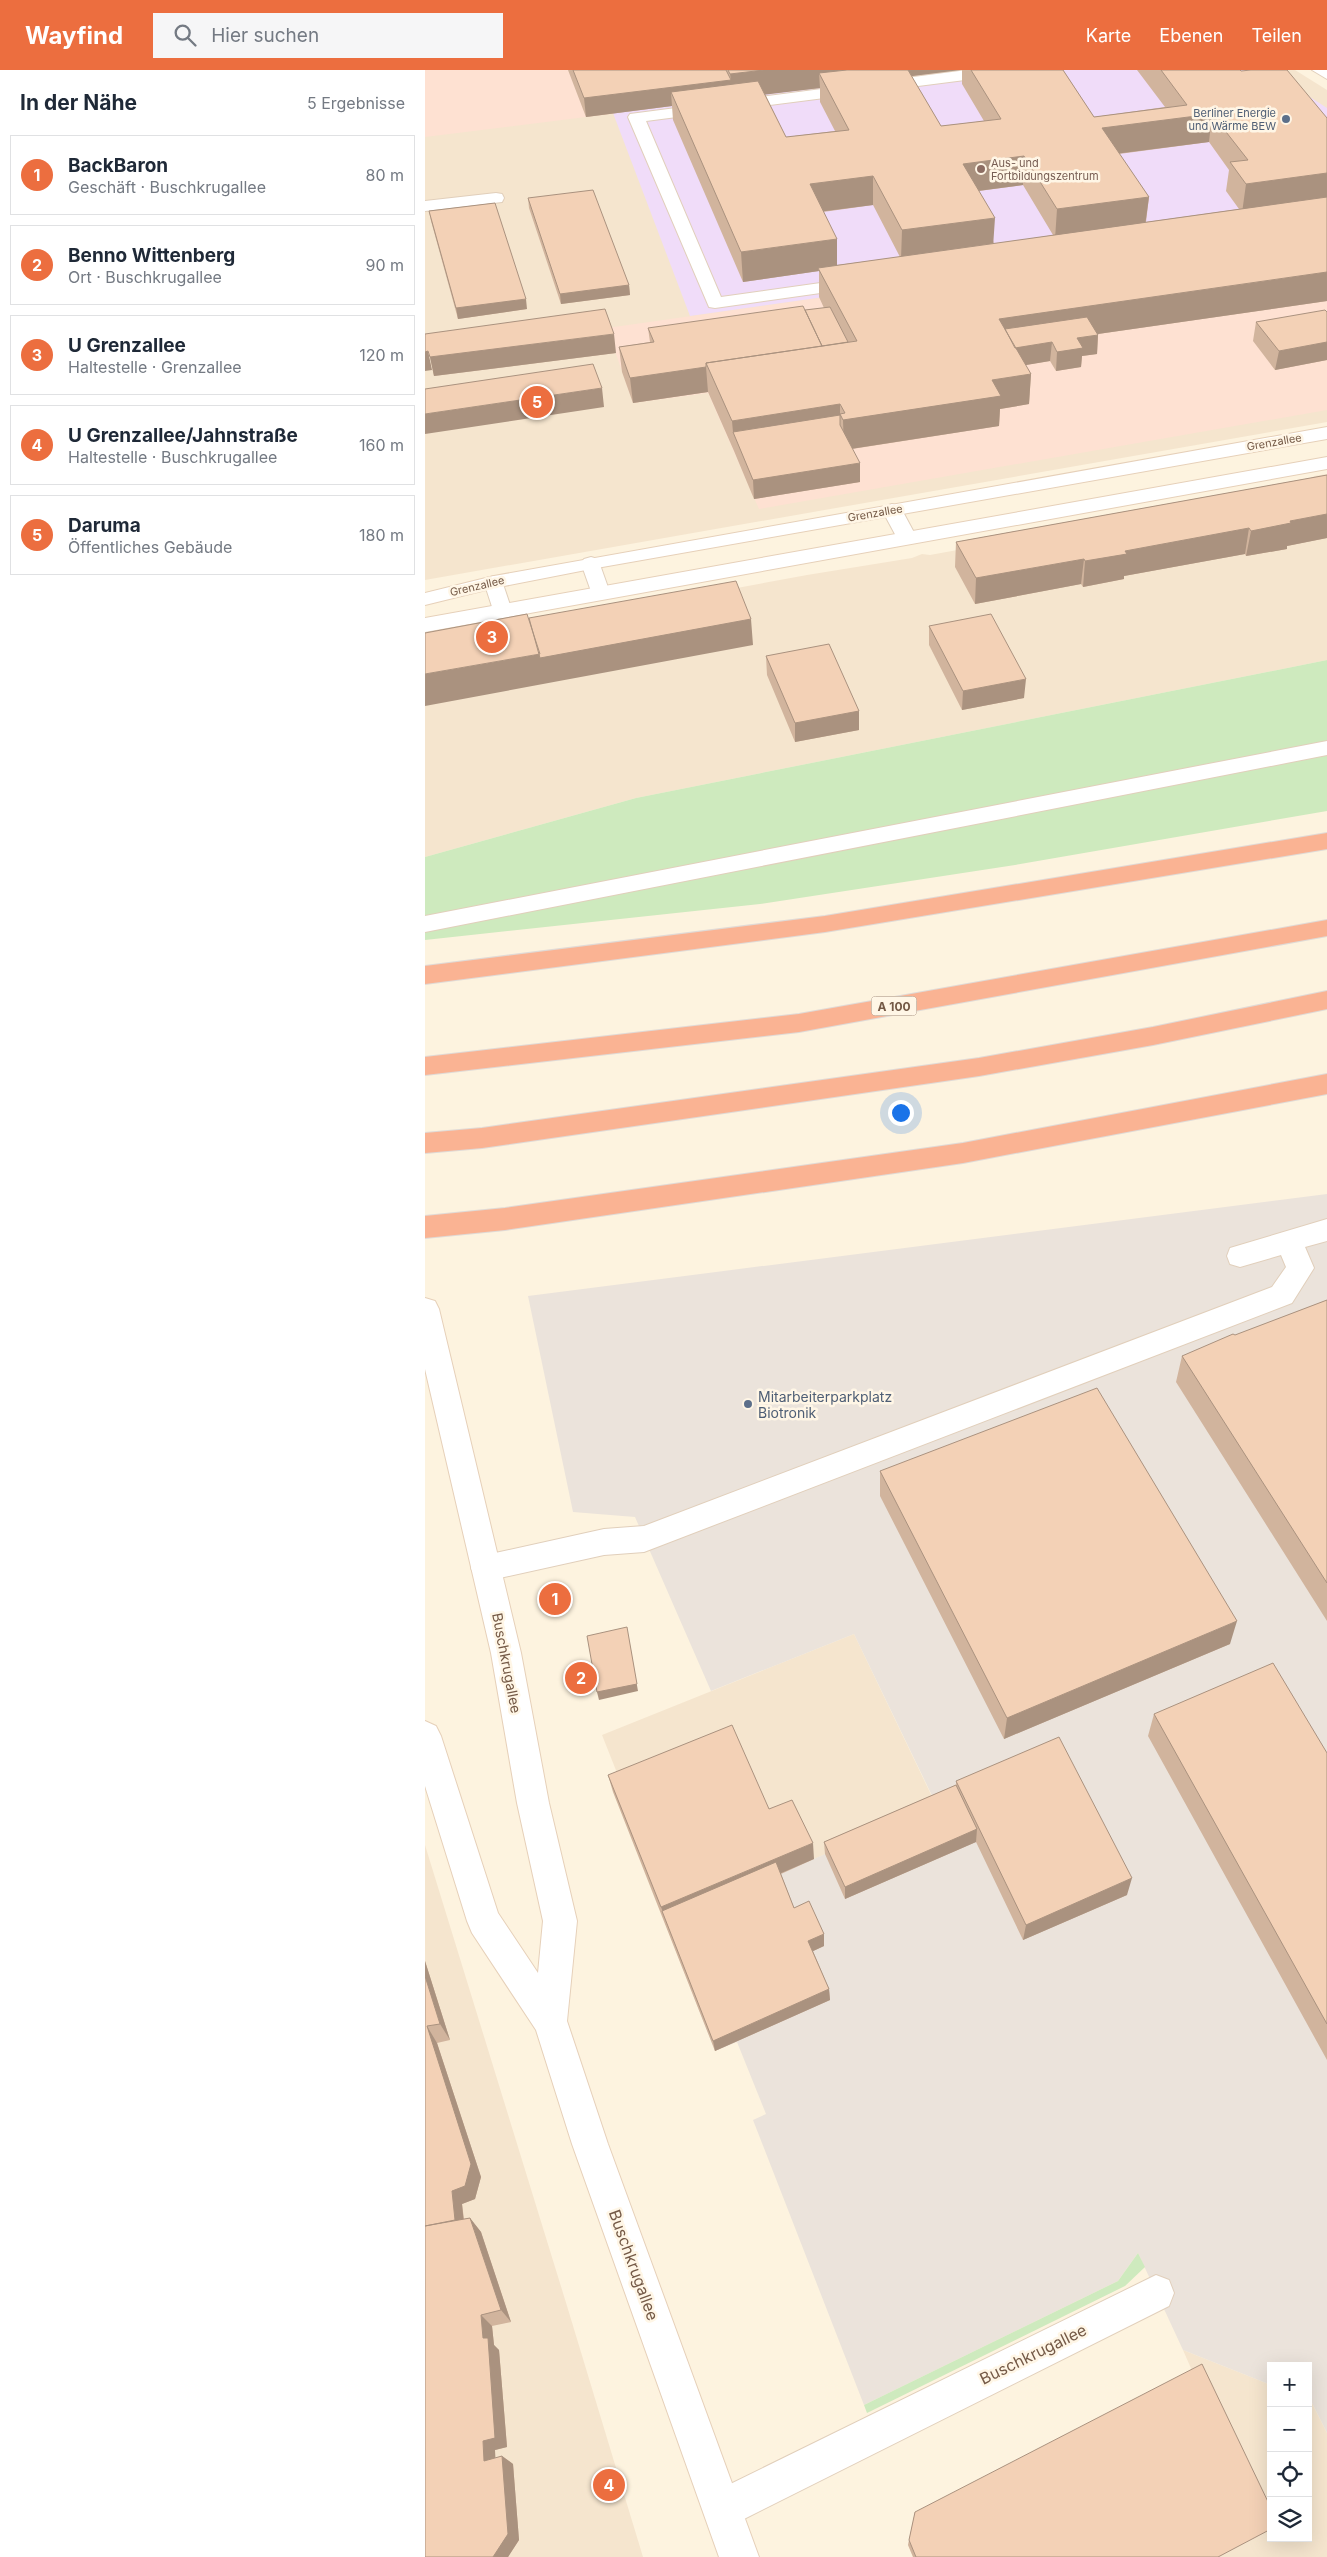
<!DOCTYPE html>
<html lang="de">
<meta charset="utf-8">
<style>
:root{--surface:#fff;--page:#f6f6f7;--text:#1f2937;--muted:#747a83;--line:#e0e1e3;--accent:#ec6e3f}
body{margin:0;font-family:Inter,sans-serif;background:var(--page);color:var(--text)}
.controls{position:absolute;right:15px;bottom:15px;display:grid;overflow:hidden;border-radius:0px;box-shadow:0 5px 20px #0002}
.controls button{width:45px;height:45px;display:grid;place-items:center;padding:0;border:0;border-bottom:1px solid var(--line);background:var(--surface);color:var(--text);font:25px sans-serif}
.you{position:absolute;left:475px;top:1042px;width:18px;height:18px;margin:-12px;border:4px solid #fff;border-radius:50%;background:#1a73e8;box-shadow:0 0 0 8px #1a73e833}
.badge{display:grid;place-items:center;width:32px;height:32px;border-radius:50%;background:var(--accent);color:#fff;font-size:16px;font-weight:700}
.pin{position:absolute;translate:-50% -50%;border:2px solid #fff;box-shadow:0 1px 5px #0006}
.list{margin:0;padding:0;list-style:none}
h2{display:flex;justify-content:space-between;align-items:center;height:65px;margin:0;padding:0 20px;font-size:21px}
h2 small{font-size:16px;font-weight:400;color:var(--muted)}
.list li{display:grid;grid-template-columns:32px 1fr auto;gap:15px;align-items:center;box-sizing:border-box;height:80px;margin:0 10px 10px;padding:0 10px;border:1px solid var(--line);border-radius:0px}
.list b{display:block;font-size:19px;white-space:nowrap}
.list p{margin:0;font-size:16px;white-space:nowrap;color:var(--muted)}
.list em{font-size:16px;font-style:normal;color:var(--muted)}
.icon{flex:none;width:28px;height:28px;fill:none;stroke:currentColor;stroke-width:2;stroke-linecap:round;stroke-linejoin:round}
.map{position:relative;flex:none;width:902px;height:2487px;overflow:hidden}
header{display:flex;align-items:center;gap:30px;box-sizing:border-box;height:70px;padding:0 25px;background:var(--accent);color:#fff}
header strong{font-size:24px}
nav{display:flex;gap:28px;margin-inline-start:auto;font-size:18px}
.search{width:350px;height:45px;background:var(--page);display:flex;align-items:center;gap:12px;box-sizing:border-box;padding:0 18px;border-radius:0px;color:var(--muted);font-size:19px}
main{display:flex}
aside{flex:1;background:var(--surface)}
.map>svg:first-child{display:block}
</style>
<header>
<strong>Wayfind</strong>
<div class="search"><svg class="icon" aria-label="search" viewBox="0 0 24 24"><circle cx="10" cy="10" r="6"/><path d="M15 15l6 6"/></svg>Hier suchen</div>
<nav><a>Karte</a><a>Ebenen</a><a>Teilen</a></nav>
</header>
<main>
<aside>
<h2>In der Nähe<small>5 Ergebnisse</small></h2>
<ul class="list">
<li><span class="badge">1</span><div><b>BackBaron</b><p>Geschäft · Buschkrugallee</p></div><em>80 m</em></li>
<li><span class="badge">2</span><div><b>Benno Wittenberg</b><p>Ort · Buschkrugallee</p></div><em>90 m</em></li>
<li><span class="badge">3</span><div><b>U Grenzallee</b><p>Haltestelle · Grenzallee</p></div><em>120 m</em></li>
<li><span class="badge">4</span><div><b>U Grenzallee/Jahnstraße</b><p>Haltestelle · Buschkrugallee</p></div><em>160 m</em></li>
<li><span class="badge">5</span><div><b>Daruma</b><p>Öffentliches Gebäude</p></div><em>180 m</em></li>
</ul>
</aside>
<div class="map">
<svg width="902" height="2487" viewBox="0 0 902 2487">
<rect width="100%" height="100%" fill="#fdf3df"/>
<!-- residential -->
<path fill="#f5e5ce" d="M0 0H870L902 20V352L0 510Z
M902 404V590L211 728 0 787V576L382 505 487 488 497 484 505 485 881 417 889 406Z
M429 1564 512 1737 389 1789 198 1718 177 1665Z
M0 1775 142 2236 218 2487H0Z
M758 2280 846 2315V2468H883V2330L886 2331 902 2363V2487H488L483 2475 489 2448 768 2303Z"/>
<!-- commercial -->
<path fill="#fee1d2" d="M0 0H538L0 67Z
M902 156V340L334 439 283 323 208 333 182 258Z"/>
<!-- industrial -->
<path fill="#ebe3db" d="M902 1124V2363L886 2331 883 2330V2296H846V2315L758 2280 713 2183 693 2211 439 2335 328 2050 341 2044 312 1972 290 1981 240 1853 512 1736 429 1564 286 1621 210 1447 148 1442 103 1226Z"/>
<!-- education -->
<path fill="#f0dcf9" d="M538 0H843L902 38V156L265 246 188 43Z"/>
<!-- green -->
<path fill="#ceeabe" d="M902 590V671L0 850V787L211 728Z
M902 684V741L590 795 335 834 0 870V857Z
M713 2183 720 2197 700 2216 442 2343 439 2335 693 2211Z"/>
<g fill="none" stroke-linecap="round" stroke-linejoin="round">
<defs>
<path id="lane" d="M542 0H587L579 5 221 51 296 227 431 208 437 209 440 213 437 217 431 218 290 238 284 237 203 47 205 44Z
M71 123 77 124 79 128 77 132 0 141V131Z
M467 434 474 436 477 440 492 468 489 472H475L472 468 457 440 460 436Z
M166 487 173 489 185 523 182 527 175 529 168 527 156 493 159 489Z
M69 506 76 508 87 541 84 546 77 547 70 546 59 512 62 508Z
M902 671V685L0 862V846Z
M902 1149V1171L880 1177 889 1198 867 1233 219 1482 179 1485 61 1511 50 1507 46 1498 50 1489 61 1485 179 1459 219 1456 847 1217 861 1197 856 1185 815 1197 805 1194 802 1186 805 1178Z
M731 2205 744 2210 749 2223 744 2236 311 2453 297 2458 283 2453 278 2439 283 2425Z"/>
<path id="street" d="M887 0H902V9Z"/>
<path id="secondary" d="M902 357V369L166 499 69 518 0 535V523L69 506Z
M902 387V399L0 562V548Z
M0 1228 10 1231 14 1239 96 1583 124 1733 152 1851 142 1951 183 2074 334 2487H294L147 2074 111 1960 47 1863 42 1851 0 1716V1651L11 1656 16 1666 73 1843 113 1903 118 1851 92 1733 66 1583 0 1299Z"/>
<path id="highway" d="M902 763V779L400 862 0 914V896L400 846Z
M902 850V866L374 962 0 1005V987L374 944Z
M902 921V939L728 975 554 1006 57 1078 0 1083V1063L57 1058 554 988 728 957Z
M902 1004V1024L538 1093 80 1160 0 1168V1146L80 1138 538 1073Z"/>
</defs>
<!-- lane casing -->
<use href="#lane" stroke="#e1cfbb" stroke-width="2"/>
<!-- street casing -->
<use href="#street" stroke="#e1cfbb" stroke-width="2"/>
<!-- secondary casing -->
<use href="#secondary" stroke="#e6d0b9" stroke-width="2"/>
<!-- highway casing -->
<use href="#highway" stroke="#e0dad6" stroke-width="2"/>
<!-- lane -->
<use href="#lane" fill="#fff" fill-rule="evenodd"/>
<!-- street -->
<use href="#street" fill="#fff" fill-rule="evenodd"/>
<!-- secondary -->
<use href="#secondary" fill="#fff" fill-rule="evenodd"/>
<!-- highway -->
<use href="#highway" fill="#fab393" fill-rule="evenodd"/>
</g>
<!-- wall -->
<path fill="#d1b49d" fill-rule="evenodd" d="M143 0H535L486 6 516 56 559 51 537 14V0H638L669 47 740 37 712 0H815L902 48V231L673 264 672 284 657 286 656 297 631 301 625 291 600 295 606 304 604 334 575 339 574 356 427 379 435 412 329 429 309 381 283 322 208 333 197 302 194 277 225 272 223 258 399 238 394 227V201L318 212 248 50 247 36 161 47ZM395 18V32L410 61 361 67 340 24ZM784 72 804 100 801 121 814 139 721 152 724 127 694 84ZM598 115 628 165 569 174 554 121ZM448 135 475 187 412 195V169L398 142Z
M103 128 204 215 205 225 136 234 104 138Z
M4 141 102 239 33 249 6 151Z
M902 242V290L850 300 828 271 831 252Z
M0 264 191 283 9 306Z
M902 405V468L862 476V479L821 486 820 484 699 506V509L658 517 656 514 550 534 530 497 531 472Z
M504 556 599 628 537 640 504 575Z
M341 586 434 641V660L370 672 342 605Z
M902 1230V1551L751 1312 757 1286Z
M455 1401 805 1574 579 1669 455 1426Z
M729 1644 902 1683V1990L723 1666Z
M183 1705 344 1739 389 1789 356 1804 369 1838 399 1864V1876L388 1881 404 1919 405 1930 290 1981 188 1722Z
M531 1711 702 1825 598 1870 551 1772 420 1829 400 1784 399 1772 531 1715Z
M0 1891 25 1970 12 1973 56 2107 50 2129 37 2134 39 2149 45 2148 56 2162 86 2252 67 2256 69 2275 74 2280 82 2377 70 2380V2388L77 2386 88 2394 94 2470 83 2487H0Z
M490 2442 793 2487H488L483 2475Z"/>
<!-- shaded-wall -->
<path fill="#aa927f" d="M339 0H535L401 17 394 3 395 18 252 35 246 22 247 36 161 47 159 28 306 10 305 4Z
M787 44 784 72 674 86 677 58Z
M599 86 598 115 537 123 538 94Z
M902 103V131L817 143 821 114Z
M448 106V135L385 143V114Z
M724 127 720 156 630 169 632 139Z
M570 148 568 177 476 190 477 160Z
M412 169V199L393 198 394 201 318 212 316 182Z
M902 202V231L583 277 574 249Z
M204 215 205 225 136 234 135 224Z
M101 229 102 239 33 249 31 238Z
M189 264 191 283 9 306 5 287Z
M673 265 672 284 657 286 656 297 631 301 632 282 652 268Z
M627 272 625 291 583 298 584 279Z
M902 272V290L850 300 854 281Z
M3 281 7 300 0 301V282Z
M281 297 283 322 208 333 205 308Z
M606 304 604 334 575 339 574 356 419 380 418 350 567 310Z
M177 318 179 337 0 364V344Z
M415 334V364L308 362 307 351Z
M435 393V412L329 429 328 410Z
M902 444V468L862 476V479L821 486 826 461 865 451Z
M824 458 820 484 699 506V509L658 517 660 491 700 481Z
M659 489 656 514 550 534 551 508Z
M326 549 328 575 0 636V604L115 584Z
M601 609 599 628 537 640 538 621Z
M434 641V660L370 672V653Z
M812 1551 805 1574 579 1669 582 1648Z
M203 1565 213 1621 174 1630 172 1622Z
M552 1759 551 1772 420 1829V1817Z
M388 1773 389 1789 242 1852 236 1837Z
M707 1808 702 1825 598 1870 601 1855Z
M399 1864V1876L384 1883 383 1871Z
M0 1891 25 1970 15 1954 0 1906Z
M404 1919 405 1930 290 1981 288 1971Z
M2 1956 12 1973 56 2107 50 2129 37 2134 40 2165 30 2152 27 2121Z
M45 2148 56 2162 86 2252 76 2240Z
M56 2245 67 2256 69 2275 74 2280 82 2377 70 2380 71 2399 59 2391 58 2371V2268Z
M77 2386 88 2394 94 2470 83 2487H68Z"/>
<!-- building -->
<path fill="#f3d1b6" stroke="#aa927f" d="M148 0H301L306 10 159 28Z
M303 0H339L305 4Z
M422 0H483L516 56 576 49 546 0H638L669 47 762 35 736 0H815L816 1 826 0H862L902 48V103L821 114 805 92 823 90 787 44 677 58 724 127 632 139 599 86 538 94 570 148 477 160 448 106 385 114 412 169 316 182 246 22 333 11 361 67 424 60 394 3Z
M168 120 204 215 135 224 103 128Z
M902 127V202L574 249 606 304 567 310 576 326 418 350 415 344 420 343 415 334 307 351 281 293 432 271 393 198Z
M70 133 101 229 31 238 4 141Z
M378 236 397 276 281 293V297L205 308 194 277 229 272 223 258Z
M405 237 423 272 397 276 380 240Z
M180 239 189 264 5 287 3 281 0 282V264Z
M900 240 902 242V272L854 281 831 252Z
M662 247 673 265 652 268 658 278 632 282 627 272 590 278 580 259Z
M168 294 177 318 0 344V319Z
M415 345V355L435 393 328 410 308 362Z
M902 405V444L865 451 866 453 826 461 824 458 700 481 702 484 660 491 659 489 551 508 531 472Z
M311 511 326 549 115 588 104 548Z
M102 544 115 584 0 604V563Z
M566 544 601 609 538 621 504 556Z
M404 574 434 641 370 653 341 586Z
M902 1230V1513L757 1286 808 1264 810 1265Z
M672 1318 812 1551 582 1648 455 1401Z
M202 1557 212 1614 172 1622 162 1566Z
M848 1593 902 1683V1954L729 1644Z
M307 1655 344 1739 367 1730 388 1773 236 1837 183 1705Z
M634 1667 707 1808 601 1855 531 1711Z
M531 1715 552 1759 420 1817 399 1772Z
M351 1792 369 1838 384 1831 399 1864 383 1871 404 1919 288 1971 237 1841Z
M0 1906 15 1954 2 1956 46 2094 40 2116 27 2121 30 2150 0 2156Z
M45 2148 76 2240 56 2245 58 2268H63L70 2368 58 2371 59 2391 77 2386 83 2464 68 2487H0V2156Z
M777 2294 846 2438V2459L793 2487H491L484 2470 490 2442Z"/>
<!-- markers -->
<g fill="#5c6f8a" stroke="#fff6e6" stroke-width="2">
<circle cx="861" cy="49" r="5"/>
<circle cx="323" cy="1334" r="5"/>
</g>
<circle fill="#8d6e63" stroke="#fff6e6" stroke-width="2" cx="556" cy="99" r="5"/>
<g text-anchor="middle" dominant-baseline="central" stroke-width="5" stroke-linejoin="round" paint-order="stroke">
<!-- far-service labels -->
<g font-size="11" fill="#4e5e75" stroke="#fff6e6" text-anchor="end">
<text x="851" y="43">Berliner Energie<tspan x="851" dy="13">und Wärme BEW</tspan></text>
</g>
<!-- far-education labels -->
<g font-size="11" fill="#785e54" stroke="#fff6e6" text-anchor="start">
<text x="566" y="93">Aus- und<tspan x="566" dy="13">Fortbildungszentrum</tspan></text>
</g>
<!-- far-street labels -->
<g font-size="11" fill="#745946" stroke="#fff6e6">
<text transform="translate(849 372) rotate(-10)">Grenzallee</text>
<text transform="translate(450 443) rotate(-10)">Grenzallee</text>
<text transform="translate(52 516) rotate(-13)">Grenzallee</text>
</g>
<!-- shield labels -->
<rect fill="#fff6e6" stroke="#9e8876" stroke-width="1" x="446.5" y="926.5" width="45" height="19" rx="4"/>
<g font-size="12" font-weight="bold" fill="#745946">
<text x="469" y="936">A 100</text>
</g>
<!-- service labels -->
<g font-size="14" fill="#4e5e75" stroke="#fff6e6" text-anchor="start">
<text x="333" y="1326">Mitarbeiterparkplatz<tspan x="333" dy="16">Biotronik</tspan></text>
</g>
<!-- street labels -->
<g font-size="14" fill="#745946" stroke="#fff6e6">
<text transform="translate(82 1593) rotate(79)">Buschkrugallee</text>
</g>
<!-- near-street labels -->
<g font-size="16" fill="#745946" stroke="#fff6e6">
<text transform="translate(209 2195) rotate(70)">Buschkrugallee</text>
<text transform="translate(608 2284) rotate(-26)">Buschkrugallee</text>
</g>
</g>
</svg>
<div class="controls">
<button>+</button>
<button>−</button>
<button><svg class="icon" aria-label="locate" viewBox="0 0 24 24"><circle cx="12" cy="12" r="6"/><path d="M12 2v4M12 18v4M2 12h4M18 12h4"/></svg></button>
<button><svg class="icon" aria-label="layers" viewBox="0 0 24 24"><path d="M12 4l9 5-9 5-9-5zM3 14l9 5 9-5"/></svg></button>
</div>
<div class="you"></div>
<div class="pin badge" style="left:130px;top:1529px">1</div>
<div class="pin badge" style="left:156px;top:1608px">2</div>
<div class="pin badge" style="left:67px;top:567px">3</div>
<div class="pin badge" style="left:184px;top:2415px">4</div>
<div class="pin badge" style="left:112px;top:332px">5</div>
</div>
</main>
